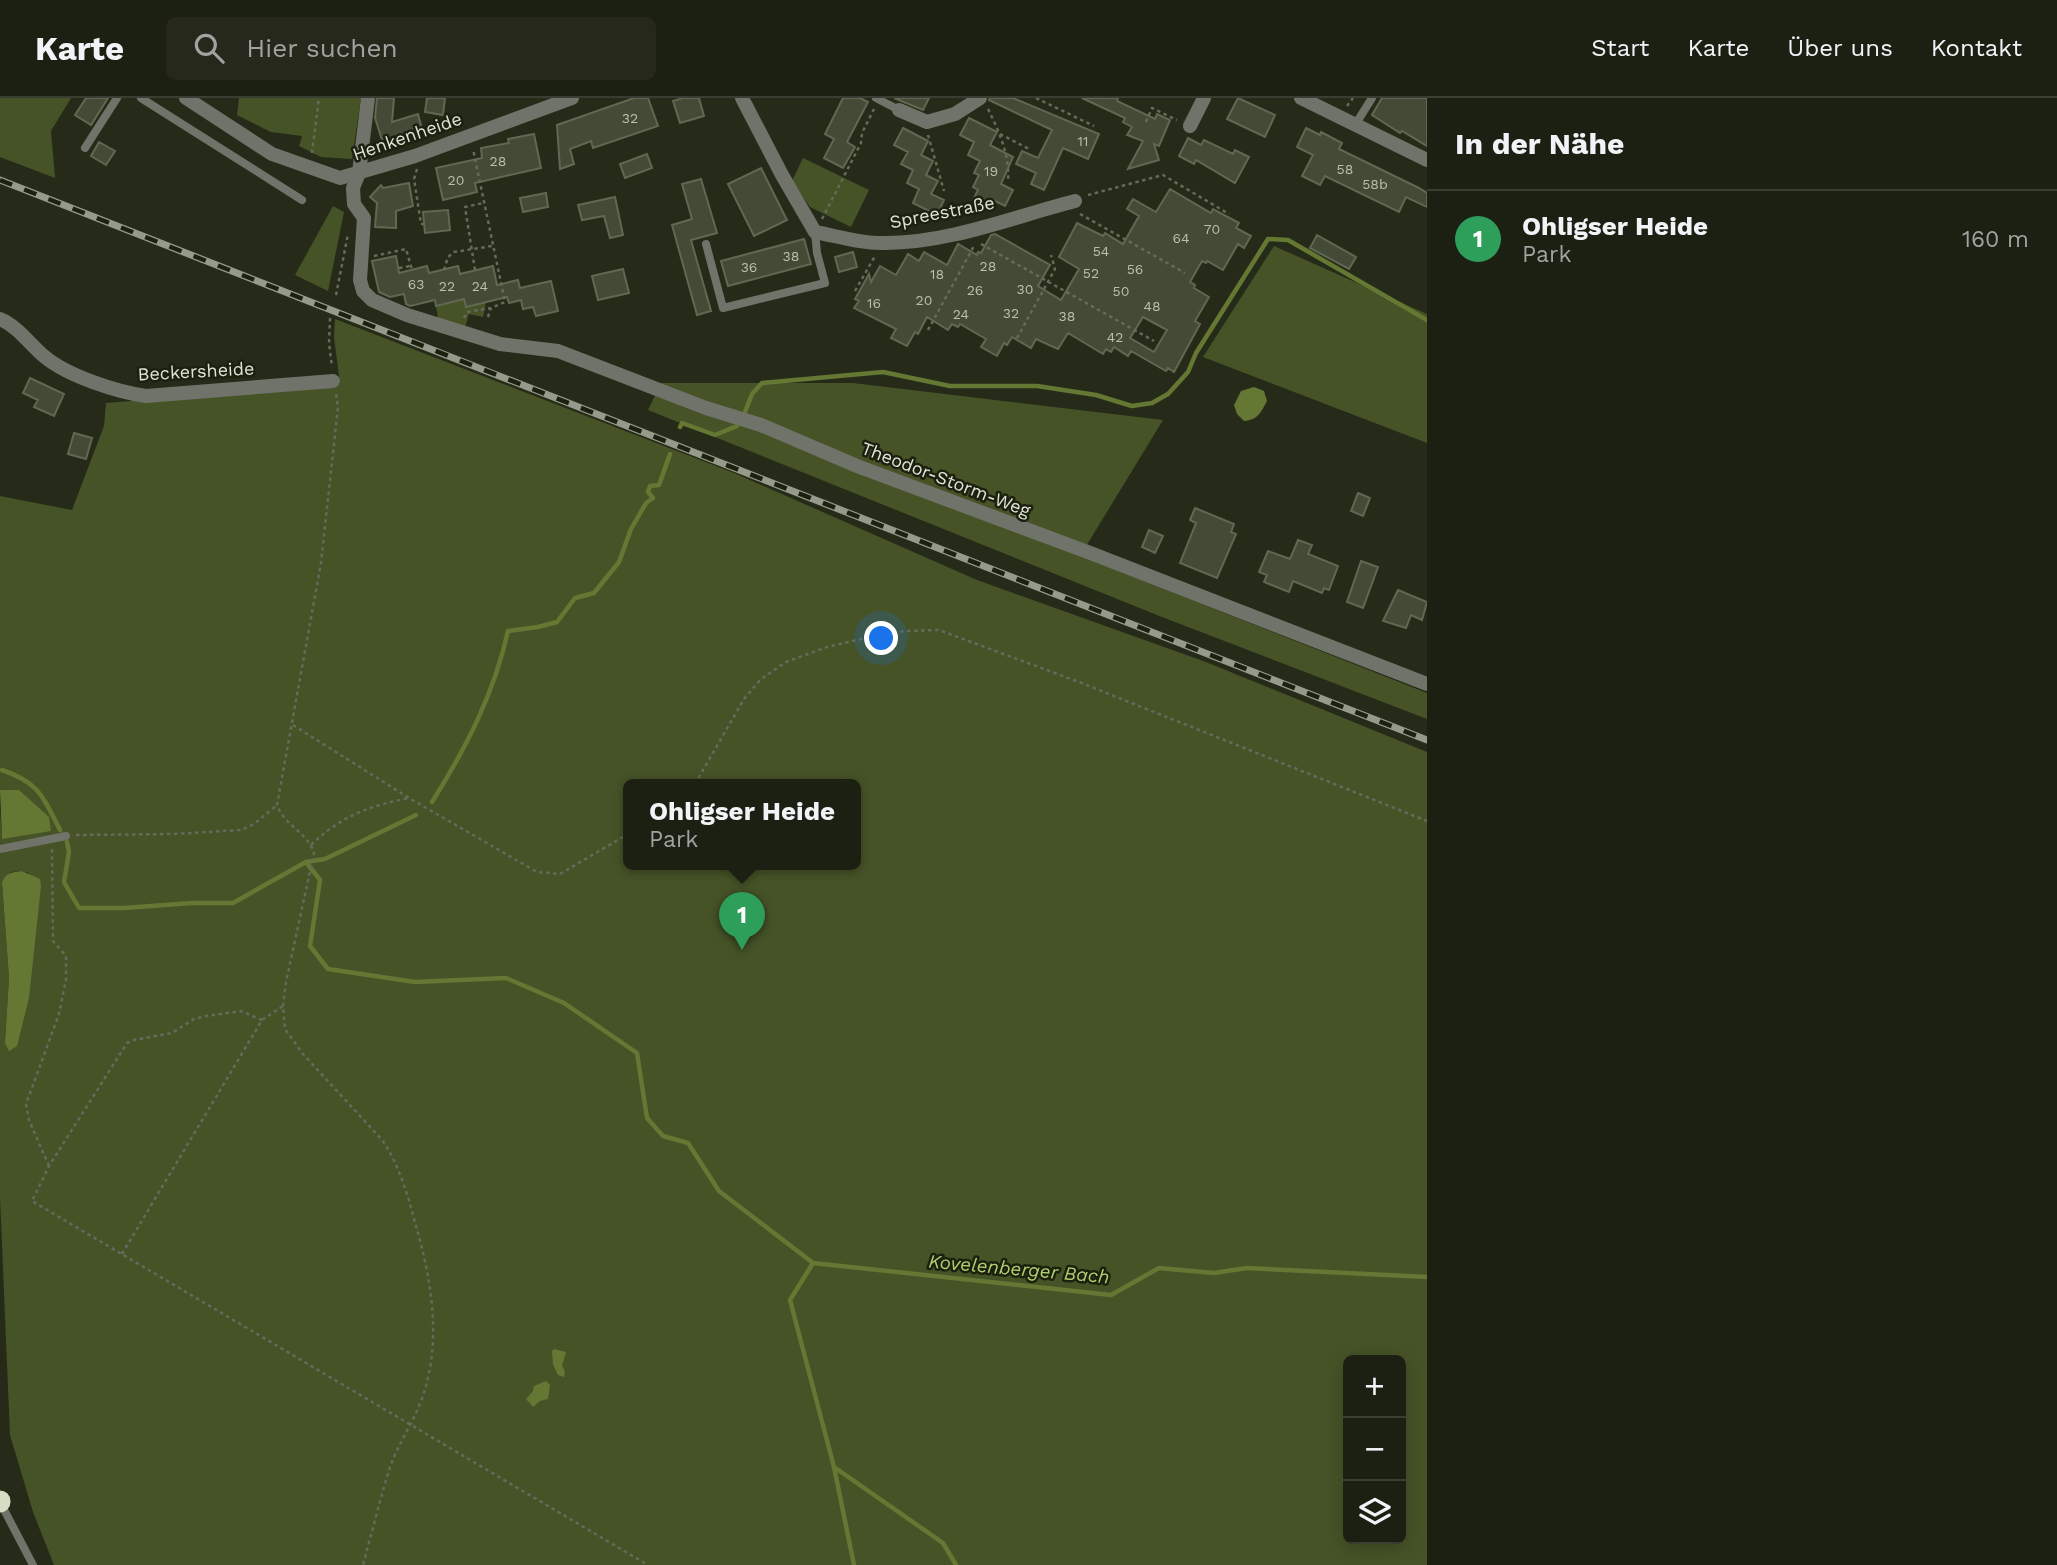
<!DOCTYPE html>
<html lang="de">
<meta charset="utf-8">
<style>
:root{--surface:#1c2012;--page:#25281b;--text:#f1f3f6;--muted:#a0a39f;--line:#3a3e32;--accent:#a1b3fd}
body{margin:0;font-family:"Work Sans",sans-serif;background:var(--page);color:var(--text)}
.controls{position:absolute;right:21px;bottom:21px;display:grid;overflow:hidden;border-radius:10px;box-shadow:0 4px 18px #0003}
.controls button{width:63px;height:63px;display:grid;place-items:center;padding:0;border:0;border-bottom:2px solid var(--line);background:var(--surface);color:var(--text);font:35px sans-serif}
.you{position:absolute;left:882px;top:541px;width:24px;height:24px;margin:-18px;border:5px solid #fff;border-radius:50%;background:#1a73e8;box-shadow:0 0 0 10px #1a73e833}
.badge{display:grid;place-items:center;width:46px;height:46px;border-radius:50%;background:var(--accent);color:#fff;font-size:23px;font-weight:700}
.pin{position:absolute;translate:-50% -58px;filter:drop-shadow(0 2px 4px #0008)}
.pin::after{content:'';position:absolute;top:37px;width:24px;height:21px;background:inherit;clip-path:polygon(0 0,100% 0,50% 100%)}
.popup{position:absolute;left:623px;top:681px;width:238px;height:91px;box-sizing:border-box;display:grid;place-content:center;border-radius:10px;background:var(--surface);filter:drop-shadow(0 2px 5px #0005);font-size:23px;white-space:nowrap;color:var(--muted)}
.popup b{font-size:26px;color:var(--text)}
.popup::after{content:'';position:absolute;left:50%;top:100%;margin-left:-14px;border:14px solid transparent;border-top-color:var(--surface)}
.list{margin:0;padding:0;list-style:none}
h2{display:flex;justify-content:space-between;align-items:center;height:91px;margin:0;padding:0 28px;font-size:30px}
h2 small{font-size:23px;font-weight:400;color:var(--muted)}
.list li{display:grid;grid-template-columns:46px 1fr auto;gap:21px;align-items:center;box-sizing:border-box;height:98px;padding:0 28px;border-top:2px solid var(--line)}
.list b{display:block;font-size:26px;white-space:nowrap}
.list p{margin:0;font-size:23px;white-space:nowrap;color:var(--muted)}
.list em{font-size:23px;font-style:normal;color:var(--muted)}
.icon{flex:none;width:38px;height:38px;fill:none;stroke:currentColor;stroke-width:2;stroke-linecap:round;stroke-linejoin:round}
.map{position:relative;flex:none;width:1427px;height:1467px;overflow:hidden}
header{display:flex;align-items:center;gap:42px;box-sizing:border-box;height:98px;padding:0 35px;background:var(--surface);border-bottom:2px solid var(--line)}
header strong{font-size:33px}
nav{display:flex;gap:38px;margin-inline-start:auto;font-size:24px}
.search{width:490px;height:63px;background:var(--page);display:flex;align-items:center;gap:18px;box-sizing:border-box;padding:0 24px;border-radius:10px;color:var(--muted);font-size:26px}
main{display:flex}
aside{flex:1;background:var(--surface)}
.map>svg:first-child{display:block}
</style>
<header>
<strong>Karte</strong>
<div class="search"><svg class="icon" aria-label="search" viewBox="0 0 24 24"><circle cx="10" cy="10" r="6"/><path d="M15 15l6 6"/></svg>Hier suchen</div>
<nav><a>Start</a><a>Karte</a><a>Über uns</a><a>Kontakt</a></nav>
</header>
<main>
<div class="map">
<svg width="1427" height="1467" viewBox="0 0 1427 1467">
<rect width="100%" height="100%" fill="#252b18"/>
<!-- green -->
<path fill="#465327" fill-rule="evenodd" d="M0 0H71L51 33 55 80 0 59Z
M239 0H361L352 61 321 59 299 48 302 38 271 34 237 17Z
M803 60 869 92 851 129 810 109 792 83Z
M333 108 344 114 328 193 295 177Z
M1274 148 1427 216V345L1203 259Z
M464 201 486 204 483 219 469 216 465 229 438 220 436 208Z
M335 221 734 375 977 482 1206 564 1427 654V1467H54L33 1414 10 1337 0 1099V710L2 741 19 692H0V398L72 412 104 328 106 305 340 286 334 239ZM628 686H856V766H628ZM22 773 29 775 5 945 9 880 2 786 11 774ZM1348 1262H1401V1441H1348Z
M661 285H853L1163 322 1088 445 1083 459 1427 595V621L1162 519 648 312Z"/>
<!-- water -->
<path fill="#647833" d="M1254 289 1264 293 1267 303C1261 314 1258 322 1244 323L1237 316 1234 307 1241 293Z
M0 692H19L49 719 51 733 2 741Z
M22 773 40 781 41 788 29 900 17 948 9 953 5 945 9 880 2 785C5 775 12 774 22 773Z
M554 1251 566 1254 562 1268 565 1273 564 1279 558 1277 553 1266 552 1253Z
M546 1283 550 1287 548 1301 540 1303 533 1309 526 1301 533 1293 534 1288Z"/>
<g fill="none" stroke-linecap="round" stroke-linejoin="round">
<!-- stream -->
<path stroke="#647833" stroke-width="4.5" d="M745 314 752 296 762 285 883 274 950 288H1037L1096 297 1132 308 1152 305 1168 296 1188 274 1196 255 1268 141 1288 142 1427 222
M680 329 682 325 715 337 737 328
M2 672C40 685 43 699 60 732
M432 704C466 650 494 596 508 533L538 529 557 524 575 500 594 495 619 464 631 431 646 405 653 400 648 394 650 388 659 387 670 356
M67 744 69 754 64 784 79 810H124L192 805H233L306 764 325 761 416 717
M306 764 320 782 310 848 328 871 415 884 506 880 564 905 637 955 647 1020 663 1038 688 1045 719 1093 813 1165 790 1202 834 1369 854 1467
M813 1165 1111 1197 1159 1170 1214 1175 1247 1170 1427 1179
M834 1369 943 1445 956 1467"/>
</g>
<!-- building -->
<path fill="#434a35" stroke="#616852" stroke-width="2" fill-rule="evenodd" d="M86 0H108L91 27 75 17Z
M377 0H394L392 24 418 16 424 39 385 51 375 20Z
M427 0H445L443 17 425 14Z
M634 0H648L658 28 593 50 591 43 570 51 574 66 560 71 557 27Z
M683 0H699L704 18 680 25 673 3Z
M843 0H860L868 4 847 44 855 49 843 70 824 60 834 41 825 36Z
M894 0H929L923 12Z
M990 0H1013L1099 36 1088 61 1063 50 1044 92 1031 86 1036 75 1016 66 1022 53 1038 60 1052 32 989 2Z
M1082 0H1118L1117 3 1155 21 1157 16 1170 22 1159 48 1154 46 1159 62 1128 71 1143 43 1127 37 1132 29 1123 24 1125 20Z
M1238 0 1275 17 1265 39 1227 21Z
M1382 0H1427V48L1402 33 1400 35 1372 17Z
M969 20 997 34 990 47 1013 59 1001 86 1013 92 1005 108 991 101 987 109 973 102 978 92 973 89 979 77 974 75 980 63 968 57 974 44 960 37Z
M903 30 928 43 921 57 933 63 926 77 938 83 931 96 944 102 937 117 913 105 919 91 907 85 913 72 901 66 908 54 894 47Z
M1306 30 1320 37 1321 34 1342 45 1339 51 1419 90 1427 95V109L1406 99 1399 114 1325 78 1320 87 1302 78 1313 57 1297 49Z
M534 36 541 70 475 85 477 94 443 102 436 70 482 60 481 50 509 45 508 41Z
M1188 40 1201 47 1204 42 1233 56 1235 52 1249 59 1235 85 1196 62 1194 66 1179 58Z
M99 44 115 53 106 67 91 58Z
M647 56 652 70 625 80 620 66Z
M761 70 787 122 754 138 728 86Z
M701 81 717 135 691 142 711 213 697 217 672 127 692 121 682 86Z
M409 85 413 108 396 113V130L375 129 377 105 370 99 381 87 383 90Z
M1170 91 1211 115 1213 111 1239 125 1236 130 1251 138 1244 150 1238 146 1223 172 1207 163 1206 165 1202 163 1190 184 1195 187 1194 190 1209 199 1195 223 1200 226 1174 274 1168 270 1166 273 1131 253 1128 258 1114 249 1111 254 1106 251 1103 256 1068 235 1058 251 1036 241 1031 250 1012 239 1007 247 1004 245 997 258 981 249 986 241 960 226 958 229 952 226 948 232 927 219 918 236 915 234 907 248 891 240 896 231 854 210 859 203 855 201 869 176 871 184 880 168 896 177 908 156 919 163 924 154 947 167 958 146 977 157 978 154 981 155 991 137 995 136 1050 167 1038 188 1061 202 1079 171 1059 159 1077 125 1103 138 1105 135 1123 146 1139 118 1127 111 1133 101 1156 114ZM1143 219 1167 232 1154 254 1130 240Z
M546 95 548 109 523 114 520 100Z
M615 99 623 137 610 140 604 118 582 122 578 107Z
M448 112 450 132 425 135 423 114Z
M1317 137 1356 159 1349 171 1310 150Z
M804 141 811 166 728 188 721 163Z
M853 154 857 169 839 174 835 159Z
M396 158 399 175 427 168 429 175 458 168 460 176 493 168 497 187 518 182 520 190 551 183 558 213 536 218 533 209 523 211 521 202 509 205 507 199 466 209 464 201 436 208 435 202 410 208 406 206 404 196 390 199 379 194 372 163Z
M623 171 629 195 598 202 592 178Z
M30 280 64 296 54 318 34 309 38 302 23 295Z
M74 335 92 340 86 361 68 356Z
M1358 395 1370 400 1363 418 1351 413Z
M1195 410 1234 426 1231 434 1236 436 1217 480 1180 465 1196 425 1190 422Z
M1149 432 1163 438 1155 455 1142 449Z
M1298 442 1312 447 1308 456 1338 468 1329 492 1324 490 1322 495 1293 483 1289 494 1264 484 1267 477 1259 474 1268 453 1290 461Z
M1361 463 1378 469 1363 510 1347 504Z
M1398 492 1427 504 1422 522 1411 517 1406 530 1383 523Z"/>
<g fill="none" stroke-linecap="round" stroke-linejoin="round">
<!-- path -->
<path stroke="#656a5a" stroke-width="2.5" stroke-dasharray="3.5 3.5" stroke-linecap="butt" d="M1036 0 1094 28
M1347 8 1353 0
M988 11C999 33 1010 58 1008 83
M1146 24 1152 10 1177 22
M1000 36 1031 52
M928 37 944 93
M312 55 319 0
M417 71 414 81 421 126H424
M1088 97 1163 77 1229 116
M1080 116 1185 175
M822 121 861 45 862 35 874 11
M981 146 1154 243
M374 158 406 151 412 172
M399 170 411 168
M444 172 448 159 454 154 492 148
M475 172 465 109 483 105
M855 193 875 158
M336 197 348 136
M488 219 491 210
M330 220 329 245 332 269
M464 220 467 214 491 210 505 204 473 51
M928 232 975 146
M1017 240 1055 171 1051 157
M336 296 338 309 321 465 277 707C284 727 308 735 314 755L286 884 283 908 285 931 303 956 383 1043C400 1069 408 1098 416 1128 431 1180 441 1238 425 1291 417 1320 399 1343 390 1369 380 1401 372 1434 363 1467
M293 627 409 700 537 774 560 776 628 736
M695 686 744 601 761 581 786 564 827 549 878 537 905 533 939 532 1079 584 1427 723
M76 737 174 736 241 732 254 726 277 707
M311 747C341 718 369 708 409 700
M262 922 241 913 206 918 194 921 172 935 134 942 127 945 49 1068 32 1103 648 1467
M49 1068 29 1022 26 1006 59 916 66 881V858L53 843 52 751
M122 1156 262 922 283 908"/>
<!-- lane -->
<path stroke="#70736a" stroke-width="8" d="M141 0 302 102
M876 0 899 12
M1355 27 1372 0
M85 50 117 0
M706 146 723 210 825 185 817 155 815 134
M0 751 66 738
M0 1404 33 1467"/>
<!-- street -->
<path stroke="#70736a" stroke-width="14" d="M186 0 272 56 340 80 415 58 572 0
M368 0 359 75 353 90 354 106 364 120 360 182 363 193 372 202 407 217 500 246 558 253 706 310 761 327 857 368 1093 456 1427 586
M742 0 782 77 815 134C837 138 862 146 885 145 949 145 1013 119 1075 103
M1301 0 1427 62
M899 12 927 24 955 16 980 0
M1190 28 1204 0
M0 221C19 229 30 247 45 259 68 278 117 294 146 298L333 283"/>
<!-- highway -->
<path stroke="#d5dec5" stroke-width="21" d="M0 1403V1404"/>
<defs>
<path id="rail" d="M0 82 1427 642"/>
</defs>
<!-- rail casing -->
<use href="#rail" stroke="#959a8b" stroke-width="7"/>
<!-- rail -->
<use href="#rail" stroke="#1b210e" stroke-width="4.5" stroke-dasharray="13" stroke-linecap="butt"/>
</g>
<g text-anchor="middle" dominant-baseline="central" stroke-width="5" stroke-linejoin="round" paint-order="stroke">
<!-- number labels -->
<g font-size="14" fill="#b9beaf">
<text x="630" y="20">32</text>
<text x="1083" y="43">11</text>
<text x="498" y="63">28</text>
<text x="1345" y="71">58</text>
<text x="991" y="73">19</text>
<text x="456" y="82">20</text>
<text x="1375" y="86">58b</text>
<text x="1212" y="131">70</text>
<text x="1181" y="140">64</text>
<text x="1101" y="153">54</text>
<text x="791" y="158">38</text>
<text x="988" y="168">28</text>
<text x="749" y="169">36</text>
<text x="1135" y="171">56</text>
<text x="1091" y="175">52</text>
<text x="937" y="176">18</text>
<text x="416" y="186">63</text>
<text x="447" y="188">22</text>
<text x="480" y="188">24</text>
<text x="1025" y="191">30</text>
<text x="975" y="192">26</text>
<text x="1121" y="193">50</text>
<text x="924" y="202">20</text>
<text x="874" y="205">16</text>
<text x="1152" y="208">48</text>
<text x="1011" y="215">32</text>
<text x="961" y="216">24</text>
<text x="1067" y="218">38</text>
<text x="1115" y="239">42</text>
</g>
<!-- street labels -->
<g font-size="18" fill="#e0e4d8" stroke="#1b210e">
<text transform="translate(407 38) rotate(-19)">Henkenheide</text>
<text transform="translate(942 114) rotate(-11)">Spreestraße</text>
<text transform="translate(196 273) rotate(-3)">Beckersheide</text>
<text transform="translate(946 381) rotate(21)">Theodor-Storm-Weg</text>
</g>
<!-- water labels -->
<g font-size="19" font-style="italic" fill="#b1ce6e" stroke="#1b210e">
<text transform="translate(1019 1171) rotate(5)">Kovelenberger Bach</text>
</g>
</g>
</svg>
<div class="controls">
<button>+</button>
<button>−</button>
<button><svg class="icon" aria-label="layers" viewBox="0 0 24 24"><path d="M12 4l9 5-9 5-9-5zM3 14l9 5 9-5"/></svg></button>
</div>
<div class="you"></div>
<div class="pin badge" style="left:742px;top:852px;background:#2e9e5b">1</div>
<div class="popup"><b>Ohligser Heide</b>Park</div>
</div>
<aside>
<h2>In der Nähe<small></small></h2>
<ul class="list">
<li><span class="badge" style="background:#2e9e5b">1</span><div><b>Ohligser Heide</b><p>Park</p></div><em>160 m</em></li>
</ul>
</aside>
</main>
